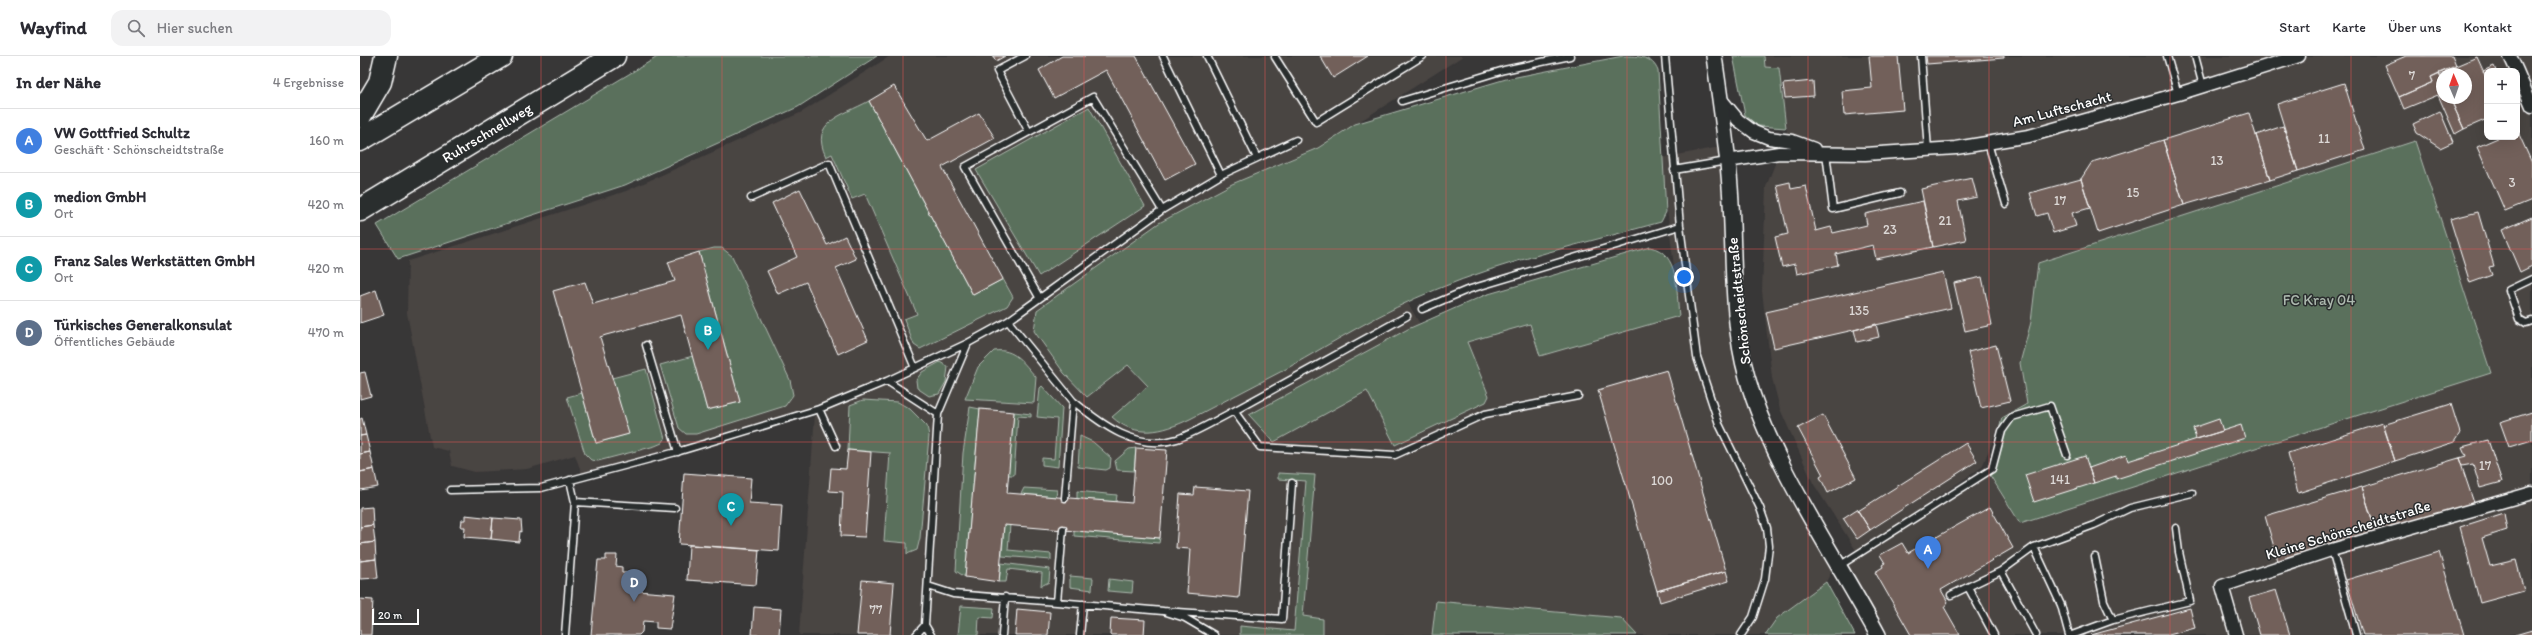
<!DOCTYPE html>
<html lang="de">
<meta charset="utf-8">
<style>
:root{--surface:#fff;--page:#f2f2f3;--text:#2b2b33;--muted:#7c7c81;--line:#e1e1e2;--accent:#8a764a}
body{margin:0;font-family:Itim,sans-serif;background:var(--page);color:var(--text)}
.controls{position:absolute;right:12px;top:12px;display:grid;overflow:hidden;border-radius:8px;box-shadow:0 4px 16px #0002}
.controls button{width:36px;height:36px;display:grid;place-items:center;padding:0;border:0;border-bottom:1px solid var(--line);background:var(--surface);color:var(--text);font:20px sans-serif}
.compass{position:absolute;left:2076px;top:12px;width:36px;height:36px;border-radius:50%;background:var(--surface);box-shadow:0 4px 16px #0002;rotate:358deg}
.scale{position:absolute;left:12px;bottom:10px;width:47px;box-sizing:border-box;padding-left:4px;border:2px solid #fff;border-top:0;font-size:11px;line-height:14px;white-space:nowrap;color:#fff;-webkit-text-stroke:3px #2a2d2e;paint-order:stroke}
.you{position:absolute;left:1324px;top:221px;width:14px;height:14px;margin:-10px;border:3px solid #fff;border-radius:50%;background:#1a73e8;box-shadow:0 0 0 6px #1a73e833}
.badge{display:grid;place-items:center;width:26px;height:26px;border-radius:50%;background:var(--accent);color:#fff;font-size:13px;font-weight:700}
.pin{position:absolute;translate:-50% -33px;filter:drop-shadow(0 1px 2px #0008)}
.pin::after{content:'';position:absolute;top:21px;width:14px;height:12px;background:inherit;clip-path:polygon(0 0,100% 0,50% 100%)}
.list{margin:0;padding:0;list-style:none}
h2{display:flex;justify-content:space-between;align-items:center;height:52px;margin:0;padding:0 16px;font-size:17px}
h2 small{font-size:13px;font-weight:400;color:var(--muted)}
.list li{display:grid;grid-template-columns:26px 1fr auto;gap:12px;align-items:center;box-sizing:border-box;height:64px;padding:0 16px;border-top:1px solid var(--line)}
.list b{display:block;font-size:15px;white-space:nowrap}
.list p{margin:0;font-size:13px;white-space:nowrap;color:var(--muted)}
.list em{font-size:13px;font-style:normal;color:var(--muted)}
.icon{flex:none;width:22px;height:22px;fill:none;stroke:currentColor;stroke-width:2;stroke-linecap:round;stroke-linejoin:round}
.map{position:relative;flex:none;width:2172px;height:579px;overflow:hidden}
header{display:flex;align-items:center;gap:24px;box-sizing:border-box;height:56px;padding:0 20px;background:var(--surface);border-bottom:1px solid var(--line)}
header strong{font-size:19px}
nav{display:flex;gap:22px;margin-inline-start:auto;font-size:14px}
.search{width:280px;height:36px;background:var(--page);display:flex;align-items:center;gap:10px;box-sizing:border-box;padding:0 14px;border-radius:12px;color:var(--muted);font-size:15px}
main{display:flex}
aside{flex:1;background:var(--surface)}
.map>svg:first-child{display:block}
</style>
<header>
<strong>Wayfind</strong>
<div class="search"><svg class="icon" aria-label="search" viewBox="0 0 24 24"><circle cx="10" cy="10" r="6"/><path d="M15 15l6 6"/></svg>Hier suchen</div>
<nav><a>Start</a><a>Karte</a><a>Über uns</a><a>Kontakt</a></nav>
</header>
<main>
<aside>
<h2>In der Nähe<small>4 Ergebnisse</small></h2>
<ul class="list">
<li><span class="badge" style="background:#3f7fe0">A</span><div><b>VW Gottfried Schultz</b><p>Geschäft · Schönscheidtstraße</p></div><em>160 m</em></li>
<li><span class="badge" style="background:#0f9aa8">B</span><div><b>medion GmbH</b><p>Ort</p></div><em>420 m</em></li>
<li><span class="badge" style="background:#0f9aa8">C</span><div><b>Franz Sales Werkstätten GmbH</b><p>Ort</p></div><em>420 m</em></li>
<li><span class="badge" style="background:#5c6f8a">D</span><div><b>Türkisches Generalkonsulat</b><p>Öffentliches Gebäude</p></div><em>470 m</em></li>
</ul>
</aside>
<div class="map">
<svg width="2172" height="579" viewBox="0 0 2172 579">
<rect width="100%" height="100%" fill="#383737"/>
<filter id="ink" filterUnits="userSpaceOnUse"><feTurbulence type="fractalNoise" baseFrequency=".025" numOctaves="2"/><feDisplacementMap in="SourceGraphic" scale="8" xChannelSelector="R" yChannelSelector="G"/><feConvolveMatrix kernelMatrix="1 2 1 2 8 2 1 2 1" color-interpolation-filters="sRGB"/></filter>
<g filter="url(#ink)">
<!-- built -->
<path fill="#494442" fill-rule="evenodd" d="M530 0H1103L958 92 1060 268 1082 313 1106 286 1170 268 1180 300 1316 228 1301 102 1365 90 1383 321 1476 507 1466 526 1417 562 1404 579H439L455 358 319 399 224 424 215 399 167 413 115 416 92 410 89 395 72 391 47 257 48 205 266 135 442 56Z
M1404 0H2172V579H1525L1486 509 1628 416 1660 467 2131 316 2054 85 1678 207 1671 266 1660 307 1667 348 1642 362 1622 411 1497 496 1453 427 1420 353 1412 322 1402 235 1406 131 1427 77 1419 12 1405 11ZM2127 15H2157V81H2127ZM2082 18H2106V42H2082Z"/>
<!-- green -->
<path fill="#5a705c" stroke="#acb8ae" d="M299 0H517L438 51 265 129 38 203 17 169Z
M1263 0C1279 0 1292 0 1298 15L1306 156 1301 166C1226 187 1147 204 1075 234 1023 255 975 285 926 313 894 330 862 346 830 363 803 376 776 383 752 361L788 330 768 309 727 341 704 317 674 275 677 254 799 167 872 128 958 92 995 68 1146 23Z
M1373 0H1404L1405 11 1419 12 1426 72 1398 70 1385 59Z
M509 45 613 239 643 223 653 241 647 250 637 255 560 293 554 289 544 263 557 258 505 138 492 143 472 98 466 101C449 65 482 60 509 45Z
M729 51 785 150 679 220 616 114Z
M2055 85 2131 317 1660 467 1628 416 1642 362 1667 348 1660 307 1671 266 1678 207Z
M1290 191C1320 197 1316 235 1319 260L1180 300 1170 268 1107 286 1129 340 1126 346 1035 389 1007 335 914 386 889 359 1048 273 1125 239Z
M354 192H362L372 200 430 324 433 339 425 350 336 378H326L319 372 300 309 333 300 347 354 380 346 339 196Z
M634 295C655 292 663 307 676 321L674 347 605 343 618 311Z
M580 306 588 311 586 326 579 338 569 340 557 332 556 324 562 316Z
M286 313 305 383 302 387 295 390 238 405 231 404 225 398 207 341 222 337 236 387 268 378 252 322Z
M682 330 702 352 698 411 682 409V402L694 403 697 363 677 361 680 332Z
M503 344 538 346 550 353 567 370 569 380 560 482 557 494 547 498V487L524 485 530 397 488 394 490 349Z
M610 351 620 353 605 521 596 515 603 397Z
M654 356 671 358V361L658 360 654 419H648Z
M720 380 733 386 751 402 750 412 746 414 718 411Z
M776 392 774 415 757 414 755 405 769 393Z
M918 417 955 419 943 560 963 563V579H880V570L934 575 946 425 918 423Z
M664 432 697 434 696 441 661 438Z
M717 435 757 439 756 446 717 443Z
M644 469H650L648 494 691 498V504L642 500Z
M714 474 800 482 799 487 714 480Z
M641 507 690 513 689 526 681 530 682 517 648 513 646 526H639Z
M710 520 733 522 732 534 710 531Z
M749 523 773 526 772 537 748 535Z
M1466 526 1495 579H1405L1417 562Z
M1076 545 1261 562 1277 579H1072Z
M601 550 634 552 633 562 619 561 618 579H598Z"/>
<!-- building -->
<path fill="#72615a" stroke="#fff" d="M633 0H645L636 5Z
M702 0H776L835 108 805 124 746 14 694 42 679 14Z
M960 0H1008L973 22Z
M1509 0H1538L1543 54 1484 59 1482 35 1512 32Z
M1566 0H1644V2L1567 8Z
M2046 0H2092L2096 10 2071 21 2073 26 2039 41 2025 9Z
M2117 1 2127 23V63L2104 73 2090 42H2106V18H2082V23L2079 17Z
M2134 10 2136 15H2127V23L2123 15Z
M2079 17 2082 23V42H2090L2104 73 2095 78 2078 39 2044 53 2039 41 2073 26 2071 21Z
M1453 25 1454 40 1425 42 1423 28Z
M1984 27 2005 94 1938 115 1917 48Z
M534 30 567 85 619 57 635 82 582 111 643 223 613 239 509 45Z
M2080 55 2093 86 2080 92 2057 77 2053 68Z
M1889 57 1910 124 1824 149 1803 84Z
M1923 70 1938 115 1910 124 1896 79Z
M2157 74 2172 107V144L2145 155 2117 91 2140 81H2157Z
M1803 84 1824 149 1738 177 1721 123 1732 106Z
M1612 122 1617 141 1598 145 1606 184 1573 191 1561 133Z
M1721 123 1730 152 1712 157 1716 170 1693 177 1687 157 1677 160 1670 137Z
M1430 126 1431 133 1446 130 1456 175 1471 171 1473 177 1507 169 1505 158 1563 145 1573 191 1516 203 1513 189 1476 198 1478 209 1437 218 1435 208 1422 211 1415 181 1428 178 1417 129Z
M440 133 467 189 485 180 496 203 476 212 508 284 478 298 446 226 418 238 407 215 437 201 412 147Z
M2118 156 2134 210 2129 211 2132 219 2110 227 2090 163Z
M2172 161V210L2160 216 2142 174Z
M339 196 380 346 347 354 321 259 246 279 240 281 269 378 236 387 193 235 225 226 233 248 315 225 308 206Z
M1583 216 1591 252 1414 292 1406 256Z
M1622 221 1632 269 1605 275 1594 227Z
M16 234 24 259 0 267V240Z
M1516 268 1519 281 1497 286 1494 274Z
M1636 289 1650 345 1621 352 1608 296Z
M1307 314 1366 515 1297 535 1238 334Z
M5 316 11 340 0 343V317Z
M2091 348 2100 377 2094 386 2035 405 2023 369Z
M620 353 654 356 647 437 772 447 776 392 807 394 800 482 644 469 639 526 605 521Z
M2172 356V384L2149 391 2140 366Z
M1463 359 1496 422 1468 437 1460 421 1463 419 1438 372Z
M2 362 6 379 0 380V363Z
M1859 363 1863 375 1836 383 1833 372Z
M2023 367 2035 405 1938 437 1928 397Z
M1881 369 1885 382 1756 423V420L1734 427 1729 412 1766 399 1768 405Z
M6 379 10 396 0 398V380Z
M2128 384 2142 426 2120 432 2113 408 2102 410 2099 402 2106 400 2102 391Z
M1606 387 1617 405 1510 474 1498 455Z
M488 394 511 396 505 481 481 480 483 436 469 435 471 412 486 413Z
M10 396 14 413 0 416V398Z
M1725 400 1734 427 1674 446 1665 419Z
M2099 402 2114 447 2016 476 2002 431Z
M14 413 18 431 0 434V416Z
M324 417 391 422 389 447 422 449 419 495 319 488Z
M835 431 888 435 879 542 827 537 830 493 816 492 820 438 834 439Z
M2002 431 2016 476 1918 505 1905 460Z
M12 451 13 469 0 471V452Z
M1630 451 1653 492 1581 534 1588 546 1584 551 1600 579H1551L1515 516 1523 511 1522 509 1525 507 1520 499 1542 487 1548 497Z
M1497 453 1510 474 1497 483 1483 462Z
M2144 457 2147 474 2122 482 2130 510 2156 504 2164 535 2120 547 2100 471Z
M105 459 133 462 131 483 104 481 105 471H101L102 464H105Z
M133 462 161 464 162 476 160 475 159 486 131 483Z
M13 469 15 486 0 488V471Z
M15 486 16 503 0 505V488Z
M329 489 399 494 396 529 327 524Z
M2079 496 2104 579H2003L1986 524Z
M246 499H257L256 510 262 511V517H267L265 534 315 538 310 573 296 572V566L283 565 282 576 279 579H231L238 504H246Z
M16 503 18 522 0 523V505Z
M1366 515 1369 525 1300 546 1297 535Z
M502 524 534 527 530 579H497Z
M1916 534 1930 579H1900L1889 542Z
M0 543 13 544 11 579H0Z
M394 551 421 553 419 579H392Z
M1830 552 1835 572 1809 579H1731Z
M657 553 690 556 688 579H655Z
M751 562 785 564 784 579H750Z
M2172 574V579H2155Z"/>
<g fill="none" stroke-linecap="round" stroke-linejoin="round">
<defs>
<path id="service" d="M665 0 637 15 669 76
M803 0 861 119
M847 0 897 102
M1305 0 1320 170 1337 301 1359 368 1400 452 1407 472 1409 490 1405 523 1393 561 1381 579
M1561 0 1568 94
M1807 0 1818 38
M1835 0 1843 30
M915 1 956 66 1063 0
M1042 45 1144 14 1210 0
M1628 87 1646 148
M1466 97 1473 153 1540 137
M1314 114 1367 105
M391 142 469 107 555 312
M2172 223 2149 234 2159 263 2166 267 2172 265
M679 241 605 111 733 41 802 154
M1062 253 1107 234 1320 170
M648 265 802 154 861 119 936 84
M286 289 318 396
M713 345C741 368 777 396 817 383 837 376 856 364 874 355L900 391 1035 399 1125 358 1218 340
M459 353 476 390
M874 355 1047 260
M578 358 527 325 608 287
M90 434 181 432 320 395 459 353 527 325
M215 446 315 452
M1674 491 1701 549 1709 579
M1972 494 1996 579
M1479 510 1632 413 1642 375 1652 361 1690 350 1707 399
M1641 515 1676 579
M568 530 593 538 697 546 703 473
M1608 531 1634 579
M1591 539 1641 515 1674 491 1734 469 1770 452 1832 437
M697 546 803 555 825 562 854 579
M803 555 922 563 932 427
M1753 564 1830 545 1819 496 1816 472
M565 569 571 579
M205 579 215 446 210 424
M556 579 565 569 578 358 608 287 648 265 713 345 705 442
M642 579 645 541
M720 579 723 548
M1712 579 1753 564 1744 545 1735 501"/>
<path id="minor" d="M2150 0 2157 15
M2157 15 2172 50
M1359 41 1378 64 1394 76 1409 82 1432 85 1454 93
M1367 105 1419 97 1505 98 1596 92 1669 80 1818 38 1939 0
M1876 579 1862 530 1968 495 2172 437"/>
<path id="tertiary" d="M1354 0C1360 44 1367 87 1370 131 1375 194 1370 261 1387 321 1411 408 1475 499 1518 579"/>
<path id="motorway" d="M0 60 20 26 26 0
M0 84 141 0
M0 154 254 0"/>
</defs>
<!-- service casing -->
<use href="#service" stroke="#fff" stroke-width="9"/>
<!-- minor casing -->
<use href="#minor" stroke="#fff" stroke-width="15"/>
<!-- tertiary casing -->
<use href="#tertiary" stroke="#fff" stroke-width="18"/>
<!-- motorway casing -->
<use href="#motorway" stroke="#fff" stroke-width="25"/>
<!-- service -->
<use href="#service" stroke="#2a2d2e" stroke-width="6"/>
<!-- minor -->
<use href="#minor" stroke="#2a2d2e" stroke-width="12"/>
<!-- tertiary -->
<use href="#tertiary" stroke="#2a2d2e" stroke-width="15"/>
<!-- motorway -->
<use href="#motorway" stroke="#2a2d2e" stroke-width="22"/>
</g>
</g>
<!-- grid -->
<path fill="none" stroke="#de5353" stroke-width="1" stroke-opacity="0.55" d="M181 0V579M362 0V579M543 0V579M724 0V579M905 0V579M1086 0V579M1267 0V579M1448 0V579M1629 0V579M1810 0V579M1991 0V579M0 193H2172M0 386H2172"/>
<g text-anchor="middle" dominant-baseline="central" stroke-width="3" stroke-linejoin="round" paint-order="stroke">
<!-- number labels -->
<g font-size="13" fill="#dcd8d6">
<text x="2052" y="19">7</text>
<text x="1964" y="82">11</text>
<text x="1857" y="104">13</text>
<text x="2152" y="126">3</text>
<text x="1773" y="136">15</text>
<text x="1700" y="144">17</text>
<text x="1585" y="164">21</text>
<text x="1530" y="173">23</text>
<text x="1499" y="254">135</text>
<text x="2125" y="409">17</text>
<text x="1700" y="423">141</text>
<text x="1302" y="424">100</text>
<text x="516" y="553">77</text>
</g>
<!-- street labels -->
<g font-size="15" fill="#fff" stroke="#2a2d2e">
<text transform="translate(1702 53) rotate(-15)">Am Luftschacht</text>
<text transform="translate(127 77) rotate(-31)">Ruhrschnellweg</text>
<text transform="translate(1379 245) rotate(-96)">Schönscheidtstraße</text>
<text transform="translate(1988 474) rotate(-17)">Kleine Schönscheidtstraße</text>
</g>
<!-- park labels -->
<g font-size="15" fill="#acb8ae" stroke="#2a2d2e">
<text x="1959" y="244">FC Kray 04</text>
</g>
</g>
</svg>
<div class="controls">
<button>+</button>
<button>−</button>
</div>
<svg class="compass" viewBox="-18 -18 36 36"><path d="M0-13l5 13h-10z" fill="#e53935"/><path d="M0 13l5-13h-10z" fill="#7c7c81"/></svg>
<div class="scale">20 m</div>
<div class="you"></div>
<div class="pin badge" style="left:1568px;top:513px;background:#3f7fe0">A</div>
<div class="pin badge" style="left:348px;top:294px;background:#0f9aa8">B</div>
<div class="pin badge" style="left:371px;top:470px;background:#0f9aa8">C</div>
<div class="pin badge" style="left:274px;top:546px;background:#5c6f8a">D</div>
</div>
</main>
